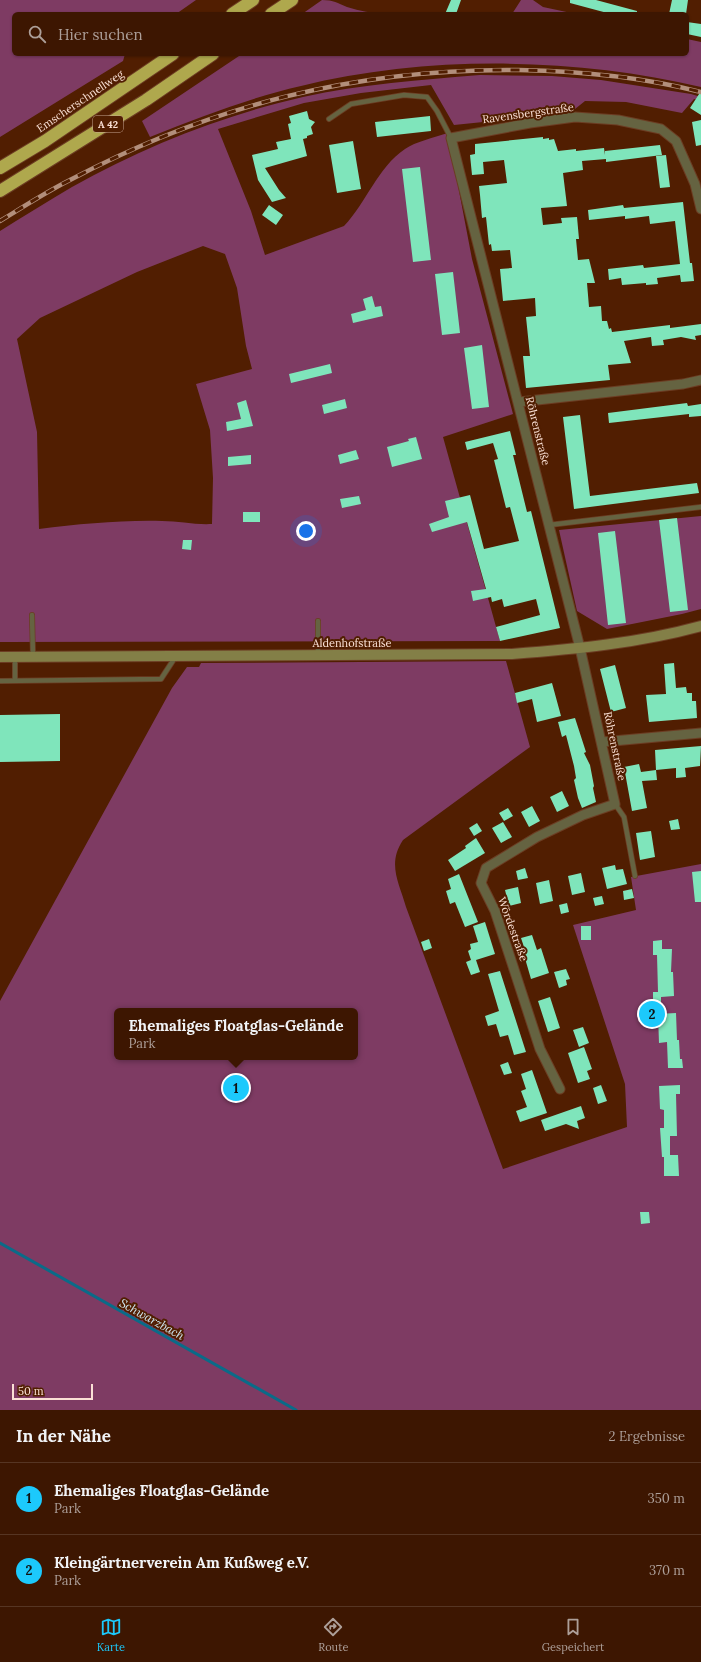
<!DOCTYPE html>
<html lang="de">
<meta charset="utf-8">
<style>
:root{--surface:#3d1601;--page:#482310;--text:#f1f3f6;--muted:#ad9f99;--line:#563523;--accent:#1cc9fc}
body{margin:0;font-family:Lora,serif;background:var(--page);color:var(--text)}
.scale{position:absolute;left:12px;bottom:10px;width:81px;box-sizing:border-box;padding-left:4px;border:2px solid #fae0d5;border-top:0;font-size:11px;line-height:14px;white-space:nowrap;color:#fae0d5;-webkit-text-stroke:3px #511e01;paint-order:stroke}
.you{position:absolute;left:306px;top:531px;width:14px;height:14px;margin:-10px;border:3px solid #fff;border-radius:50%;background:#1a73e8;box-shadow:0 0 0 6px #1a73e833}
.badge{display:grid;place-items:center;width:26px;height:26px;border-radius:50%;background:var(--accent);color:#111;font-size:13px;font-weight:700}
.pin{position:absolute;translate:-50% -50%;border:2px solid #fff;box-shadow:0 1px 4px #0006}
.popup{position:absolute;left:114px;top:1008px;width:244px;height:52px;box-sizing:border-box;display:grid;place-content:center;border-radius:6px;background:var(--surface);filter:drop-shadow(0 1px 3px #0005);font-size:13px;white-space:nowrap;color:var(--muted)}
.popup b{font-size:15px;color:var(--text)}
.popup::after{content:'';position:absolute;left:50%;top:100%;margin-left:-8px;border:8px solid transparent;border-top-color:var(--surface)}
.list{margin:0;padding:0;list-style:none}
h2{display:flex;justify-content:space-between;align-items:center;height:52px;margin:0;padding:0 16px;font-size:17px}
h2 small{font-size:13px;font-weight:400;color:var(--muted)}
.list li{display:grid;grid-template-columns:26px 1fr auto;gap:12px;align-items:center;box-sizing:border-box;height:72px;padding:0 16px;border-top:1px solid var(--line)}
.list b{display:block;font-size:15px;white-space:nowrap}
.list p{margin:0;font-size:13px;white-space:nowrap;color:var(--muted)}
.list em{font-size:13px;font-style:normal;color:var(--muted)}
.icon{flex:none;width:22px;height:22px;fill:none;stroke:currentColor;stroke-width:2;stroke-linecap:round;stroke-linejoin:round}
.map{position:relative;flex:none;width:701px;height:1410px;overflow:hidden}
.search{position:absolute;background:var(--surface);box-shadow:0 1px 3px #0004;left:12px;right:12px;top:12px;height:44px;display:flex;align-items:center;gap:10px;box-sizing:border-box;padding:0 14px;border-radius:6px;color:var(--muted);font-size:15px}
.sheet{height:196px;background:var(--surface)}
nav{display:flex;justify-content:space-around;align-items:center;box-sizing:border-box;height:56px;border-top:1px solid var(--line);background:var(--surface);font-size:11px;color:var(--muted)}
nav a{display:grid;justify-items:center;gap:2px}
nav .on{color:var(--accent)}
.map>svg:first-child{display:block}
</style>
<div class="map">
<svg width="701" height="1410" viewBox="0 0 701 1410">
<rect width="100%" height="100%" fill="#511e01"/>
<!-- green -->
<path fill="#7e3b63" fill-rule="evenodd" d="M0 0H196L176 14H14V54H125L123 61 0 137Z
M322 0C334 0 337 3 347 7 360 11 372 13 385 14H302Z
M521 0H533L543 7 576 14H512Z
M687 39 701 42V87C575 57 427 55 301 86 249 98 200 117 150 137L142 121 242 54H687Z
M480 75 552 76 601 80 691 94 701 97V100L694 99 682 113 626 102 585 101 570 113 454 125 431 85 361 93 304 103 218 129 251 211 265 255 344 226C367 202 377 168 405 149 415 142 435 137 448 133L472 259 513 414 443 437 500 641 0 642V231C24 216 48 201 72 187 143 147 224 115 303 97 361 84 421 80 480 75ZM203 246 225 254 237 288 246 346 252 369 196 384 210 430 213 478 212 524C195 525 179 521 162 521 121 520 80 524 39 529L37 432 17 339 40 318 137 272Z
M701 516V609L682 614 607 629 577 611 559 530Z
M506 661 530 747 403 840C387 864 399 882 406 907L503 1169 627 1127 625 1084 573 925 636 910 631 877 701 864V1410H0V1001L172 688 187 667H199L201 663ZM117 1011H355V1057H117Z"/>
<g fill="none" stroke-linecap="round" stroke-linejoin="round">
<!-- stream -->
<path stroke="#0a6b88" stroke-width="3" d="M0 1243 296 1410"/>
</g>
<!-- building -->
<path fill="#7fe5bb" d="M451 0H461L456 14H445Z
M570 0H596L637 11V14H611L570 3Z
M672 0H688L686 14H669Z
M687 22 701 24V37L687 34Z
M701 91V115L690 108Z
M307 111 309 119 315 122 311 127 313 134 307 136V138L303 139 307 156 265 168 279 190 286 198 272 202 258 180 252 155 278 149 276 142 291 139 288 124 291 123 289 116Z
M430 116 431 131 377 137 375 122Z
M701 120V145L696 146 692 122Z
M543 137V139L549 138V140L554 139 558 151 576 149V151L604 148 605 155V151L660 145 662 155 606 162V159L582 161 583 170 563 173 567 206 541 208 543 225 562 223 561 218 577 217 579 239H576L578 260 589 259 595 283H587L589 307 601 306 602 321H607L609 329 611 328 612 332 670 325V328L701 324V335L695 336 696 340 681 337 663 340 664 345 652 346 651 337 624 341 631 363 608 365 610 380 526 388 523 356H530L526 317 536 316 535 298 503 301 500 269 512 268 510 250 492 251 491 244 489 245 486 217 482 218 480 195 479 186 507 183 504 160 483 162 484 174 472 175 470 155 475 154V144Z
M353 141 361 189 337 193 329 145Z
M666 155 670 187 660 188 656 156Z
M420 167 431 260 413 262 402 169Z
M683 202 690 263H692L694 281 681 282 680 275 657 278 658 284 646 285V283L622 285 621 278 609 280 608 269 643 265 644 268 680 264 675 221 650 224 649 216 625 219V216L589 220 588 210 623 205 624 208Z
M269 205 283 215 276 225 262 215Z
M453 272 460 333 442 335 435 274Z
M372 296 375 307 381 306 383 316 353 323 351 314 366 310 363 299Z
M482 345 489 407 472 409 464 348Z
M330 364 332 373 291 383 289 374Z
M345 399 347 408 324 414 322 405Z
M246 400 253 426 227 431 226 422 241 419 237 403Z
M687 403 688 406 701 404V416L689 417V414L609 423 608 413Z
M580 415 590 496 697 483 699 493 574 509 563 417Z
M510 431 516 455H513L527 512 531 511 560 628 500 641 496 627 540 615 536 599 504 607 502 599 492 602 491 597 473 601 471 591 486 589 467 522 432 532 429 524 449 517 445 501 470 495 484 549 519 541 510 507 506 508 494 460 498 459 493 443 467 450 465 442Z
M416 437 422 459 392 467 387 447 409 441 408 439Z
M356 450 359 459 340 464 338 455Z
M251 455V464L228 466V457Z
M359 496 361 504 342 508 340 499Z
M243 512H260V522H243Z
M677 518 688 610 670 612 659 520Z
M615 531 626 623 608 625 598 533Z
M183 540H192L191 550 182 549Z
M674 663 676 688 686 687 687 693H692V701H696L697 718 649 722 646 695 666 694 664 664Z
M615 665 626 708 611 712 600 669Z
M552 683 561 716 537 722 532 699 517 703 515 693Z
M60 714V761L0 762V715Z
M575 718 586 752 584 753 590 765 594 786 593 788 596 802 582 808 578 798 574 780 576 778 574 766 566 735 562 737 558 722Z
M701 746 700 766 685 768 686 777 676 778V768L656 770 655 750Z
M639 764 641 772 656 770 657 780 642 781 647 808 632 811 624 767Z
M562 791 569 806 557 812 550 797Z
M532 806 540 821 529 827 521 812Z
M508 808 513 816 504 821 499 813Z
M678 819 680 829 671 830 669 821Z
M503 822 512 837 501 843 492 828Z
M477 823 482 831 474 836 469 828Z
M651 831 655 857 640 860 636 833Z
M476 838 485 853 455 871 448 860 466 848 465 846Z
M615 865 616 870 623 869 627 884 607 889 602 868Z
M525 868 528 878 518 880 516 871Z
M701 871V902H695L692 872Z
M581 873 585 892 572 895 568 876Z
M459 874 478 922 465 927 455 902 450 904 446 891 451 889 448 879Z
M549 880 553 901 540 904 536 883Z
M518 887 521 903 509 906 505 890Z
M632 889 634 898 624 900 623 891Z
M602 896 604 904 595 906 593 898Z
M567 903 569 912 561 914 559 905Z
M485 922 495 954 476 960 480 972 471 975 466 962 471 960 468 951 471 949 470 944 478 942 473 926Z
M581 926H591V940H581Z
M532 935 537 950 541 948 549 973 531 979 522 948 524 947 521 938Z
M429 939 432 948 424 951 421 942Z
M662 940V949H672L671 972H673L674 996 661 997V1004H653V992H658L657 955H653V941Z
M566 969 570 979 566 980 567 985 559 988 554 972Z
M500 971 526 1052 514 1055 508 1035 500 1037 496 1024 488 1026 485 1016 499 1011 488 974Z
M550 997 560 1028 548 1032 538 1001Z
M676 1013 677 1040H679L680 1059H682L683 1068H668L667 1042 659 1043 658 1014Z
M583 1027 589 1043 579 1047 573 1030Z
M584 1047 592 1069 587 1071 590 1079 578 1083 568 1053Z
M508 1062 512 1073 504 1075 500 1065Z
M532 1070 547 1113 520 1122 516 1111 527 1107 521 1091 526 1089 521 1074Z
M601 1085 607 1101 598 1104 593 1088Z
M680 1085V1094H676L677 1136H670V1155H678L679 1176H664V1157H662L660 1128H664V1110L660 1109 659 1086Z
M581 1106 585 1118 577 1121 579 1129 566 1124 545 1131 541 1120Z
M640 1212H649L650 1223 641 1224Z"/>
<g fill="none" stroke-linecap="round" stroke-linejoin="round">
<defs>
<path id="lane" d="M329 119 351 104 404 95 427 97 437 111 451 138
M549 525 701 507
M32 615 33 657
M318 621V655
M15 657V681
M0 681 161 679 176 656
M615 804 624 817 635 876"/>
<path id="street" d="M519 402 683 384 701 380
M602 742 701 733
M560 1089 540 1049 495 911 481 883 486 868 537 837 583 815 615 804 580 648 451 138 530 123 575 117 618 120 661 129 676 141 695 184 701 209"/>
<path id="secondary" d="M0 657 512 654C576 649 639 643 701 626"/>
<path id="highway" d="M232 14 253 0
M271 14 292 0
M0 168 45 141 173 54
M0 191 146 100 213 54"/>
</defs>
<!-- lane casing -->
<use href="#lane" stroke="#6c3d23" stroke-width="6"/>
<!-- street casing -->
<use href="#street" stroke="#6c3d23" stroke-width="11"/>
<!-- secondary casing -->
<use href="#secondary" stroke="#6c3d23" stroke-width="12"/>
<!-- highway casing -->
<use href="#highway" stroke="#6c3d23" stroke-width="14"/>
<!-- lane -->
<use href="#lane" stroke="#656341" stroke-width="4.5"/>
<!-- street -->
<use href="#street" stroke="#656341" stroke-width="9"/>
<!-- secondary -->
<use href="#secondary" stroke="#837f47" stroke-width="10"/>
<!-- highway -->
<use href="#highway" stroke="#afa84d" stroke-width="12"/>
<defs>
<path id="rail" d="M0 221C23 207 46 192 70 180 212 105 358 68 519 70 579 71 642 77 701 92"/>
</defs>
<!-- rail casing -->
<use href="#rail" stroke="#b28e7b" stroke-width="4.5"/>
<!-- rail -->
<use href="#rail" stroke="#511e01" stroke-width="3" stroke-dasharray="9" stroke-linecap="butt"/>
</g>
<g text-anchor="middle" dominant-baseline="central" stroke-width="4" stroke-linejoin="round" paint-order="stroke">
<!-- shield labels -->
<rect fill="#511e01" stroke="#c7a695" stroke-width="1" x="93" y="116" width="30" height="16" rx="3"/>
<g font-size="10" font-weight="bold" fill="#fae0d5">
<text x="108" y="124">A 42</text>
</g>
<!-- street labels -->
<g font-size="11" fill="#fae0d5" stroke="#511e01">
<text transform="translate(80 101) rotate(-34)">Emscherschnellweg</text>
<text transform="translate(528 113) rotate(-8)">Ravensbergstraße</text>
<text transform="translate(538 431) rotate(76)">Röhrenstraße</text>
<text x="352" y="643">Aldenhofstraße</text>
<text transform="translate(615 746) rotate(78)">Röhrenstraße</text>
<text transform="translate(513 929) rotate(70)">Wördestraße</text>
</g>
<!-- water labels -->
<g font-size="12" font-style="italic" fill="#d0e8f2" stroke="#511e01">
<text transform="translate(152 1319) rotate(29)">Schwarzbach</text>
</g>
</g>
</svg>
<div class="scale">50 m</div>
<div class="you"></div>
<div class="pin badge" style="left:236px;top:1088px">1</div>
<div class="popup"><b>Ehemaliges Floatglas-Gelände</b>Park</div>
<div class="pin badge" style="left:652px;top:1014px">2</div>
<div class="search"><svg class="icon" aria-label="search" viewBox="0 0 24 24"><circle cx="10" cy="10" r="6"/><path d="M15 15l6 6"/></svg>Hier suchen</div>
</div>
<section class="sheet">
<h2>In der Nähe<small>2 Ergebnisse</small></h2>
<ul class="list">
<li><span class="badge">1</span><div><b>Ehemaliges Floatglas-Gelände</b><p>Park</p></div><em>350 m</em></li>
<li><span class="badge">2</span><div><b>Kleingärtnerverein Am Kußweg e.V.</b><p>Park</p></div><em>370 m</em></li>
</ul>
</section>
<nav>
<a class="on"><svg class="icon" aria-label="map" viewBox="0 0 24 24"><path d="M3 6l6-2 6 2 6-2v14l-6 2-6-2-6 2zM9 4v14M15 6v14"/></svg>Karte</a>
<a><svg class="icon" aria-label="directions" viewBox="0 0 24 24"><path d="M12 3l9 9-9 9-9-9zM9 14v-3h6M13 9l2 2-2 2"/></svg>Route</a>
<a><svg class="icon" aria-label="saved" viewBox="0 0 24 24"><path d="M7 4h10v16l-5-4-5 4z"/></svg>Gespeichert</a>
</nav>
